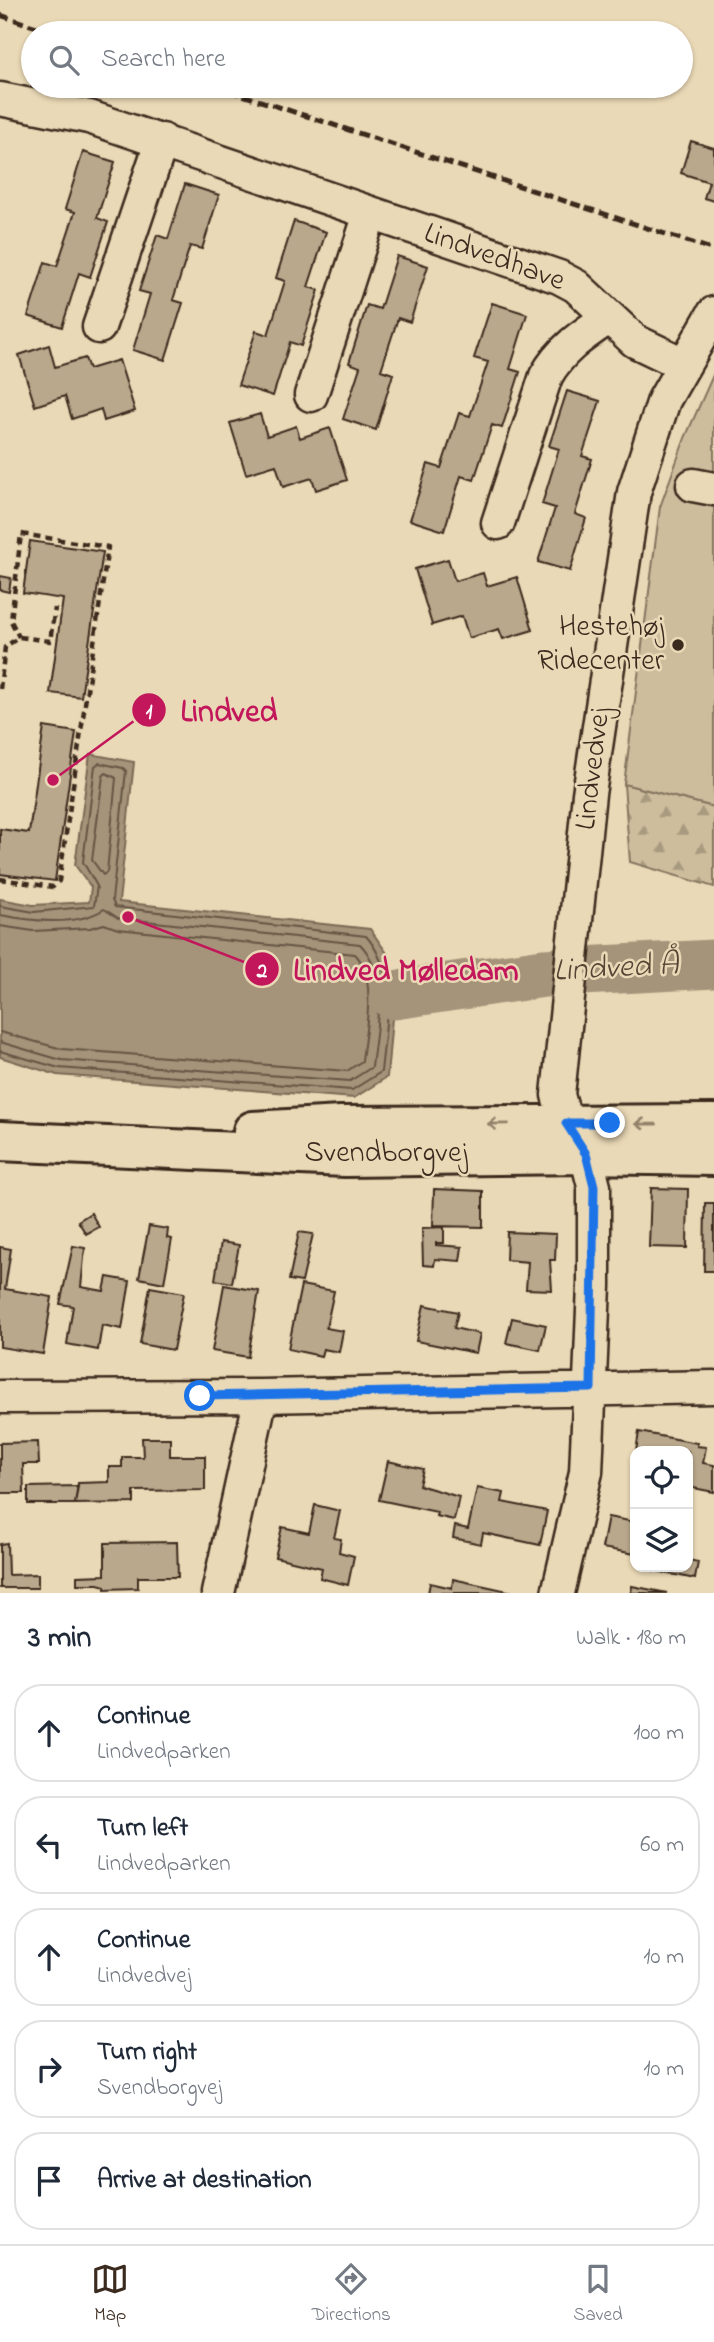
<!DOCTYPE html>
<meta charset="utf-8">
<style>
:root{--surface:#fff;--page:#f6f6f7;--text:#1f2937;--muted:#747a83;--line:#e0e1e3;--accent:#3b2a1e}
body{margin:0;font-family:"Indie Flower",sans-serif;background:var(--page);color:var(--text)}
.controls{position:absolute;right:21px;bottom:21px;display:grid;overflow:hidden;border-radius:14px;box-shadow:0 2px 5px #0004}
.controls button{width:63px;height:63px;display:grid;place-items:center;padding:0;border:0;border-bottom:2px solid var(--line);background:var(--surface);color:var(--text);font:35px sans-serif}
.stop{position:absolute;width:21px;height:21px;margin:-16px;border:5px solid #1a73e8;border-radius:50%;background:#fff}
.stop.end{background:#1a73e8;border-color:#fff;box-shadow:0 2px 7px #0008}
.list{margin:0;padding:0;list-style:none}
h2{display:flex;justify-content:space-between;align-items:center;height:91px;margin:0;padding:0 28px;font-size:30px}
h2 small{font-size:23px;font-weight:400;color:var(--muted)}
.list li{display:grid;grid-template-columns:46px 1fr auto;gap:21px;align-items:center;box-sizing:border-box;height:98px;margin:0 14px 14px;padding:0 14px;border:2px solid var(--line);border-radius:28px}
.list b{display:block;font-size:26px;white-space:nowrap}
.list p{margin:0;font-size:23px;white-space:nowrap;color:var(--muted)}
.list em{font-size:23px;font-style:normal;color:var(--muted)}
.icon{flex:none;width:38px;height:38px;fill:none;stroke:currentColor;stroke-width:2;stroke-linecap:round;stroke-linejoin:round}
.map{position:relative;flex:none;width:714px;height:1593px;overflow:hidden}
.search{position:absolute;background:var(--surface);box-shadow:0 2px 5px #0004;left:21px;right:21px;top:21px;height:77px;display:flex;align-items:center;gap:18px;box-sizing:border-box;padding:0 24px;border-radius:38px;color:var(--muted);font-size:26px}
.sheet{height:651px;background:var(--surface)}
nav{display:flex;justify-content:space-around;align-items:center;box-sizing:border-box;height:98px;border-top:2px solid var(--line);background:var(--surface);font-size:19px;color:var(--muted)}
nav a{display:grid;justify-items:center;gap:4px}
nav .on{color:var(--accent)}
.map>svg:first-child{display:block}
</style>
<div class="map">
<svg width="714" height="1593" viewBox="0 0 714 1593">
<defs>
<pattern id="forest-firs" width="22" height="20" patternUnits="userSpaceOnUse" patternTransform="scale(1.75)"><rect width="22" height="20" fill="#cebd9d"/><path d="M5 1l3.5 6h-7zM16 11l3.5 6h-7z" fill="#a89a7f"/></pattern>
</defs>
<rect width="100%" height="100%" fill="#ead9b6"/>
<filter id="ink" filterUnits="userSpaceOnUse"><feTurbulence type="fractalNoise" baseFrequency=".0143" numOctaves="2"/><feDisplacementMap in="SourceGraphic" scale="14" xChannelSelector="R" yChannelSelector="G"/><feConvolveMatrix kernelMatrix="1 2 1 2 8 2 1 2 1" color-interpolation-filters="sRGB"/></filter>
<g filter="url(#ink)">
<!-- forest -->
<path fill="url(#forest-firs)" stroke="#84745e" stroke-width="2" d="M624 784 714 807V887L630 862Z"/>
<!-- garden -->
<path fill="#cebd9d" stroke="#84745e" stroke-width="2" d="M714 373V807L624 784 660 507 685 438Z"/>
<!-- water -->
<path fill="#a5937a" stroke="#7b6955" stroke-width="2" d="M90 754 134 762 119 902 370 929 389 956 394 995 387 1077 354 1098 57 1075 0 1057V899L33 905 89 902 91 887 75 865Z"/>
<g fill="none" stroke-linecap="round" stroke-linejoin="round">
<!-- shore -->
<path stroke="#655443" stroke-width="2" d="M106 773 116 778 107 872 103 875 92 860 103 776Z
M0 906 34 912 94 906 97 886 83 862 95 766 99 763 123 768 126 771 112 900 115 907 366 936C398 971 385 1029 381 1072L352 1090 59 1068 0 1051
M0 915C32 921 77 927 104 909L118 918 360 944C389 973 376 1030 372 1067L350 1081 61 1060 0 1042
M0 926 33 931 90 928 104 924 118 929 355 954C378 977 365 1031 362 1061L347 1071 62 1049 0 1032"/>
<!-- river -->
<path stroke="#a5937a" stroke-width="49" d="M394 995 544 973 714 964"/>
</g>
<!-- building -->
<path fill="#b9a88c" stroke="#3b2a1e" stroke-width="2" d="M691 141 714 148V201L704 198 709 182 681 173Z
M83 152 115 162 97 218 108 222 90 277 79 273 62 327 28 316 45 262 57 266 75 212 65 209Z
M185 184 219 195 202 249 190 246 173 300 183 303 165 360 133 350 150 294 139 291 157 235 168 239Z
M294 221 326 232 308 287 319 290 301 346 290 342 273 396 238 385 256 331 268 335 285 281 276 278Z
M397 256 428 266 410 322 398 318 381 370 393 374 376 430 343 419 360 367 349 363 367 305 380 309Z
M492 303 527 314 510 369 520 372 502 428 492 425 474 480 461 476 444 531 410 520 428 464 441 468 459 413 470 416 488 362 474 358Z
M49 345 55 367 85 358 89 369 119 360 135 411 104 421 101 409 72 419 65 396 35 406 19 355Z
M567 391 600 401 582 456 592 459 575 514 586 518 570 571 538 562 555 508 542 504 559 449 549 446Z
M260 414 267 436 296 426 300 438 330 428 347 480 316 490 312 478 283 487 276 465 246 474 230 423Z
M30 541 103 552 81 697 50 693 63 599 23 593Z
M448 559 455 581 483 573 487 586 517 577 533 630 503 639 499 629 469 638 462 616 432 625 415 569Z
M0 576 11 578 9 592 0 590Z
M44 727 76 732 55 881 0 874V829L29 833Z
M651 1188 688 1189 687 1248 649 1247Z
M434 1189 483 1191V1227L433 1226Z
M705 1203H714V1271H704Z
M91 1213 99 1227 86 1234 78 1221Z
M149 1226 168 1229 167 1238 172 1239 164 1283 139 1278Z
M444 1227V1243H436V1245L462 1247 460 1261 435 1259 434 1266 423 1265 422 1228Z
M299 1232 313 1234 302 1282 289 1280Z
M507 1232 556 1234 555 1260H550L552 1290 526 1289 528 1262 506 1260Z
M221 1242 239 1245 232 1283 215 1280Z
M73 1246 85 1248 81 1287 104 1291 107 1277 130 1281 122 1329 102 1325 98 1350 67 1344 73 1306 60 1304Z
M0 1247 11 1249 5 1289 52 1297 43 1354 0 1347Z
M224 1285 259 1291 248 1357 212 1351Z
M301 1285 334 1291 326 1328 343 1331 339 1352 323 1349 321 1356 288 1349Z
M150 1287 184 1293 173 1350 140 1344Z
M424 1305 458 1312 454 1328 480 1334 476 1353 416 1341Z
M512 1318 546 1325 540 1350 506 1343Z
M639 1432 697 1443V1446L706 1447 703 1463 714 1465V1492L688 1487V1451H636Z
M142 1438H170V1456H205V1490L134 1491V1503L75 1504 78 1483 109 1482V1467H122V1457H143Z
M38 1442 39 1464H23L24 1493H0V1443Z
M388 1461 423 1469 419 1485 459 1497 454 1520 436 1516 437 1512 379 1500Z
M78 1486 75 1504H28V1487Z
M477 1488 504 1493 502 1502 547 1511 540 1545 483 1533 481 1544 453 1538 455 1526 468 1529Z
M315 1505 340 1511 334 1538 341 1539 339 1552 354 1556 348 1585 320 1578 322 1568 275 1557 282 1527 309 1533Z
M608 1517 635 1522V1554L602 1548Z
M177 1542 178 1577H138V1588L105 1589V1586L98 1584H77V1576L105 1575V1543Z
M7 1543 8 1575 38 1574V1588H0V1544Z
M688 1560 698 1562 695 1579 652 1570 653 1567H688Z
M453 1579 517 1593H428L430 1583 452 1588Z
M632 1586 667 1593H631Z"/>
<g fill="none" stroke-linecap="round" stroke-linejoin="round">
<defs>
<path id="minor" d="M0 99 89 117 559 277 576 286 635 341 683 364
M99 327 162 140
M311 395 370 214
M693 485 714 489
M498 523 546 376C561 349 583 335 608 318
M0 1397 261 1396 714 1387
M218 1593 261 1396
M558 1593 586 1472 594 1286V1186L586 1154 566 1123 558 1095 589 794 634 492 664 400 714 313"/>
<path id="major" d="M253 1131 341 1126 714 1124
M0 1141 345 1157 586 1154 714 1156"/>
</defs>
<!-- minor casing -->
<use href="#minor" stroke="#3b2a1e" stroke-width="37"/>
<!-- major casing -->
<use href="#major" stroke="#3b2a1e" stroke-width="44"/>
<!-- path -->
<path stroke="#3b2a1e" stroke-width="4.5" stroke-dasharray="7 5" stroke-linecap="butt" d="M0 689 5 647 19 637 50 641 55 608
M0 879 53 887 59 881 108 547 21 534 11 621 19 637"/>
<!-- minor -->
<use href="#minor" stroke="#ead9b6" stroke-width="32"/>
<!-- major -->
<use href="#major" stroke="#ead9b6" stroke-width="38"/>
<!-- rail -->
<path stroke="#3b2a1e" stroke-width="5" stroke-dasharray="10 5" stroke-linecap="butt" d="M0 15 55 33
M215 86 714 250"/>
</g>
<!-- one-way arrows -->
<defs><path id="oneway-shaft" d="M-6 0H5M1.5-3L5.5 0L1.5 3" fill="none" stroke-width="1.6" stroke-linecap="round" stroke-linejoin="round" transform="scale(1.75)"/></defs>
<g stroke="#92826a">
<use href="#oneway-shaft" transform="translate(498 1124) rotate(179)"/>
<use href="#oneway-shaft" transform="translate(646 1124) rotate(-179)"/>
</g>
</g>
<g fill="none" stroke-linecap="round" stroke-linejoin="round" filter="url(#ink)">
<!-- route -->
<path stroke="#1a73e8" stroke-width="9" d="M200 1396 591 1388 594 1186 586 1154 566 1123H610"/>
</g>
<!-- markers -->
<circle fill="#3b2a1e" stroke="#ead9b6" stroke-width="2.5" cx="678" cy="645" r="7"/>
<g text-anchor="middle" dominant-baseline="central" stroke-width="5" stroke-linejoin="round" paint-order="stroke">
<!-- street labels -->
<g font-size="30" fill="#3b2a1e" stroke="#ead9b6">
<text transform="translate(494 258) rotate(20)">Lindvedhave</text>
<text transform="translate(594 769) rotate(-83)">Lindvedvej</text>
<text x="386" y="1154">Svendborgvej</text>
</g>
<!-- poi labels -->
<g font-size="30" fill="#3b2a1e" stroke="#ead9b6" text-anchor="end">
<text x="664" y="628">Hestehøj<tspan x="664" dy="34">Ridecenter</tspan></text>
</g>
<!-- water labels -->
<g font-size="32" font-style="italic" fill="#564435" stroke="#ead9b6">
<text transform="translate(616 969) rotate(-3)">Lindved Å</text>
</g>
</g>
<!-- callouts -->
<path fill="none" stroke="#c2185b" stroke-width="2.5" d="M53 780L149 710M128 917L262 969"/>
<g fill="#c2185b" stroke="#ead9b6" stroke-width="2.5">
<circle cx="53" cy="780" r="7"/>
<circle cx="128" cy="917" r="7"/>
<circle cx="149" cy="710" r="18"/>
<circle cx="262" cy="969" r="18"/>
</g>
<g font-size="21" text-anchor="middle" font-weight="bold" fill="#fff">
<text x="149" y="718">1</text>
<text x="262" y="977">2</text>
</g>
<g font-size="32" text-anchor="middle" font-weight="bold" fill="#c2185b" stroke="#ead9b6" stroke-width="5" stroke-linejoin="round" paint-order="stroke">
<text x="229" y="721">Lindved</text>
<text x="406" y="980">Lindved Mølledam</text>
</g>
</svg>
<div class="controls">
<button><svg class="icon" aria-label="locate" viewBox="0 0 24 24"><circle cx="12" cy="12" r="6"/><path d="M12 2v4M12 18v4M2 12h4M18 12h4"/></svg></button>
<button><svg class="icon" aria-label="layers" viewBox="0 0 24 24"><path d="M12 4l9 5-9 5-9-5zM3 14l9 5 9-5"/></svg></button>
</div>
<div class="stop" style="left:200px;top:1396px"></div>
<div class="stop end" style="left:610px;top:1123px"></div>
<div class="search"><svg class="icon" aria-label="search" viewBox="0 0 24 24"><circle cx="10" cy="10" r="6"/><path d="M15 15l6 6"/></svg>Search here</div>
</div>
<section class="sheet">
<h2>3 min<small>Walk · 180 m</small></h2>
<ul class="list">
<li><svg class="icon" aria-label="ahead" viewBox="0 0 24 24"><path d="M12 20V5M6 11l6-6 6 6"/></svg><div><b>Continue</b><p>Lindvedparken</p></div><em>100 m</em></li>
<li><svg class="icon" aria-label="left" viewBox="0 0 24 24"><path d="M17 20v-9H6M10 6l-5 5 5 5"/></svg><div><b>Turn left</b><p>Lindvedparken</p></div><em>60 m</em></li>
<li><svg class="icon" aria-label="ahead" viewBox="0 0 24 24"><path d="M12 20V5M6 11l6-6 6 6"/></svg><div><b>Continue</b><p>Lindvedvej</p></div><em>10 m</em></li>
<li><svg class="icon" aria-label="right" viewBox="0 0 24 24"><path d="M7 20v-9h11M14 6l5 5-5 5"/></svg><div><b>Turn right</b><p>Svendborgvej</p></div><em>10 m</em></li>
<li><svg class="icon" aria-label="arrive" viewBox="0 0 24 24"><path d="M6 21V4h12l-3 4 3 4H6"/></svg><div><b>Arrive at destination</b></div></li>
</ul>
</section>
<nav>
<a class="on"><svg class="icon" aria-label="map" viewBox="0 0 24 24"><path d="M3 6l6-2 6 2 6-2v14l-6 2-6-2-6 2zM9 4v14M15 6v14"/></svg>Map</a>
<a><svg class="icon" aria-label="directions" viewBox="0 0 24 24"><path d="M12 3l9 9-9 9-9-9zM9 14v-3h6M13 9l2 2-2 2"/></svg>Directions</a>
<a><svg class="icon" aria-label="saved" viewBox="0 0 24 24"><path d="M7 4h10v16l-5-4-5 4z"/></svg>Saved</a>
</nav>
